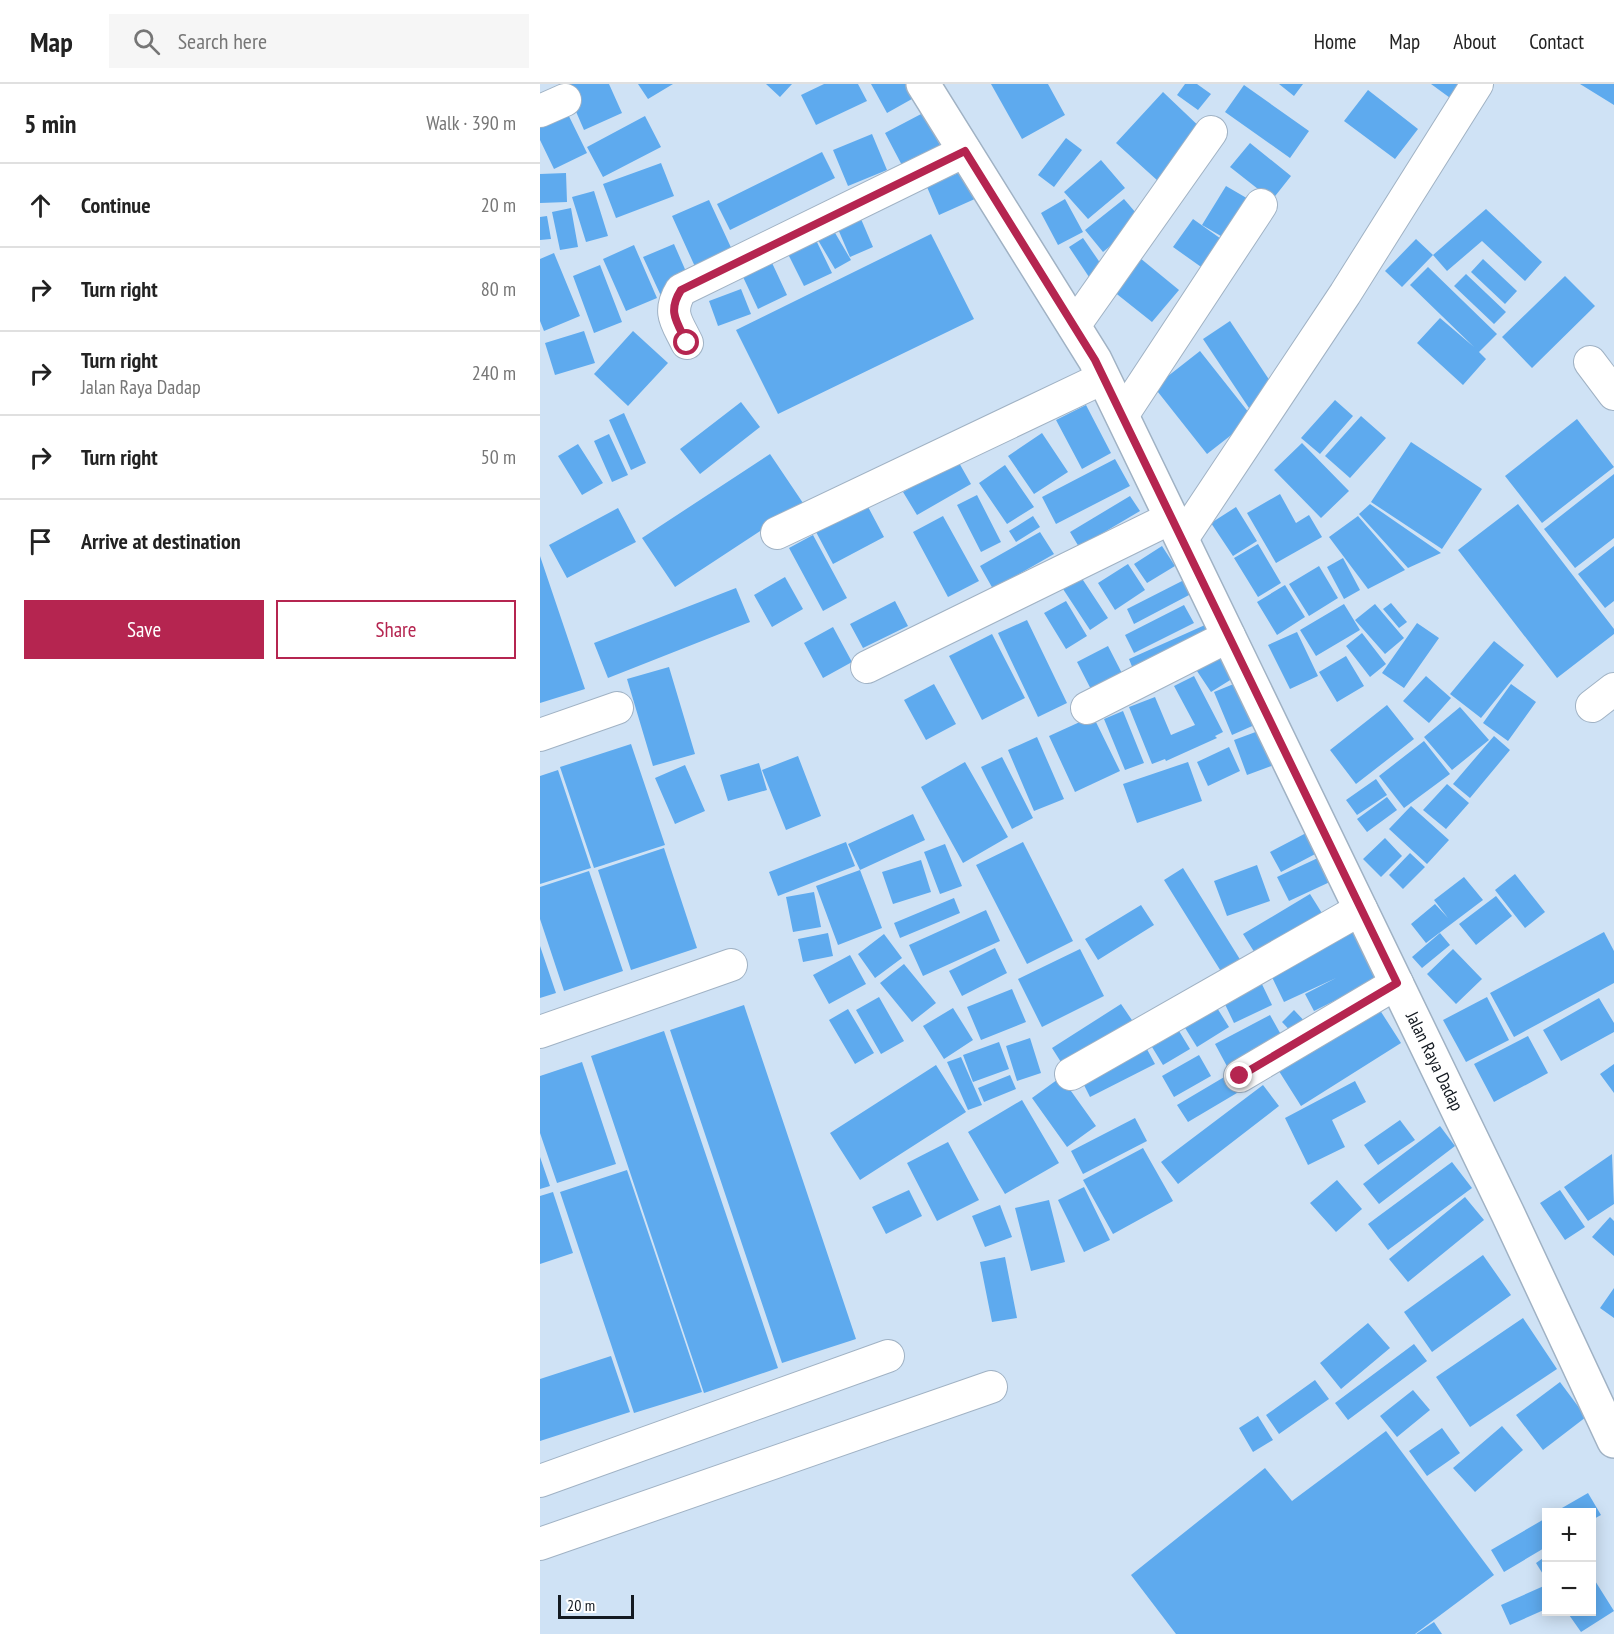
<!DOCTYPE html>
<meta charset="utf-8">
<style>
:root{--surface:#fff;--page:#f6f6f6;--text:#222;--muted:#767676;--line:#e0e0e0;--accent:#b52550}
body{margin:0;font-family:"PT Sans Narrow",sans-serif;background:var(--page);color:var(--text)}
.controls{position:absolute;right:18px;bottom:18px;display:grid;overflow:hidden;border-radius:0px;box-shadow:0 3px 15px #0003}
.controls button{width:54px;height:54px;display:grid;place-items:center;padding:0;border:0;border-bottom:2px solid var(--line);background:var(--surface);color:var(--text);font:30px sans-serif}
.scale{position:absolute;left:18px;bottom:15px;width:76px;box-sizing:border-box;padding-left:6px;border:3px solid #141a21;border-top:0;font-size:16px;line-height:21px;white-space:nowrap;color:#141a21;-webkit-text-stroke:4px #fff;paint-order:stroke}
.stop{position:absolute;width:18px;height:18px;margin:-14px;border:4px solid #b52550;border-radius:50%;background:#fff}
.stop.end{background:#b52550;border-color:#fff;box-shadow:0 2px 6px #0008}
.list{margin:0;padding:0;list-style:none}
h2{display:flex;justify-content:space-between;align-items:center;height:78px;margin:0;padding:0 24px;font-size:26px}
h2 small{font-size:20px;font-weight:400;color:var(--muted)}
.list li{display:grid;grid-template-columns:39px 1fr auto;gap:18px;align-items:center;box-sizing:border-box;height:84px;padding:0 24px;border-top:2px solid var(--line)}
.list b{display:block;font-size:22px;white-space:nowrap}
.list p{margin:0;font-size:20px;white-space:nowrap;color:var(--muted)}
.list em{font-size:20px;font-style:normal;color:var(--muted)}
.actions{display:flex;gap:12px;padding:18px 24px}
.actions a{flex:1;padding:14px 0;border:2px solid var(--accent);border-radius:0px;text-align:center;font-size:21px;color:var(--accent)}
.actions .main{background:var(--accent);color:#fff}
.icon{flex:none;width:33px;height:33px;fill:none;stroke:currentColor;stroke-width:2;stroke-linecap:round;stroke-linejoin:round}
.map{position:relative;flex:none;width:1074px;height:1550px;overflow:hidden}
header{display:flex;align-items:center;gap:36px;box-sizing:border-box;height:84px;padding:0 30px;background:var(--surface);border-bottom:2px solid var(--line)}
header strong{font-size:28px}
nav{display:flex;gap:33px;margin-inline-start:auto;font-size:21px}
.search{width:420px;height:54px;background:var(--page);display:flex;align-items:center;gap:15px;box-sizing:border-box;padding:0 21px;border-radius:0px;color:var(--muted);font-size:22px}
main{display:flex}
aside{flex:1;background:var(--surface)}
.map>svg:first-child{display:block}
</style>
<header>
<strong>Map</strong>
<div class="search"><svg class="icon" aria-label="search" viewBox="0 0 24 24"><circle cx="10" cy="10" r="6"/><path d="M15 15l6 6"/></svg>Search here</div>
<nav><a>Home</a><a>Map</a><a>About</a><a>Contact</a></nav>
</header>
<main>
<aside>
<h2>5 min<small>Walk · 390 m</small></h2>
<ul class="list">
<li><svg class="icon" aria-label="ahead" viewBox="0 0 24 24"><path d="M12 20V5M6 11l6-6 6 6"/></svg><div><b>Continue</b></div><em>20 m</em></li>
<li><svg class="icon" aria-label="right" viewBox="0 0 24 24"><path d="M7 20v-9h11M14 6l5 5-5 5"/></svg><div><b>Turn right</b></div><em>80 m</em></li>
<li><svg class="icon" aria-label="right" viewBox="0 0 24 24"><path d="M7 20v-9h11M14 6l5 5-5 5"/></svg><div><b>Turn right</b><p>Jalan Raya Dadap</p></div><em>240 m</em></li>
<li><svg class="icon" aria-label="right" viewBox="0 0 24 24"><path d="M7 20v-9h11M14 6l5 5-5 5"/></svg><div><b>Turn right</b></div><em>50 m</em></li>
<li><svg class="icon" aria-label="arrive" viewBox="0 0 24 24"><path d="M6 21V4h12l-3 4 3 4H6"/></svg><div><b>Arrive at destination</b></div></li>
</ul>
<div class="actions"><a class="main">Save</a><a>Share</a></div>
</aside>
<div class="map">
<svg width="1074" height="1550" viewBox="0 0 1074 1550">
<rect width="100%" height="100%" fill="#cfe2f5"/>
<!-- building -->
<path fill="#5eaaee" d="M24 0H69L82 29 44 46Z
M98 0H133L108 15Z
M226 0H252L240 13Z
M284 0H318L327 17 276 41 261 11Z
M331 0H373L379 11 347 29Z
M451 0H508L525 31 482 55Z
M645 0H657L671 10 658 26 637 11Z
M739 0H763L754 12Z
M891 0H931L917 19Z
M1040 0H1074V21Z
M704 1 769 47 750 74 685 28Z
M828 6 878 45 855 75 804 37Z
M623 8 665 48 618 97 576 59Z
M23 20 47 69 14 85 0 56V31Z
M383 29 403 67 365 87 345 49Z
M105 32 121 63 63 93 47 63Z
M332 50 347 86 308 102 293 66Z
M526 54 542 66 514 103 498 91Z
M710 59 751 92 732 116 690 83Z
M282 68 295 94 190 146 177 120Z
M561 76 585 104 548 135 524 108Z
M121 79 134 112 76 134 63 100Z
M425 86 437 114 399 131 387 103Z
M26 89 27 118 0 119V90Z
M686 102 710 116 686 155 662 141Z
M54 107 68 152 46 158 32 113Z
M525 115 543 148 518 161 501 129Z
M584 115 602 136 563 168 545 146Z
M169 116 194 170 157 187 132 132Z
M31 124 38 163 20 166 12 128Z
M946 125 1002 178 985 197 942 157 907 187 893 171Z
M7 132 11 155 0 156V133Z
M321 135 333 163 310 173 298 145Z
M653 135 684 157 664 185 633 163Z
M291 142 311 176 295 185 275 151Z
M391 150 434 235 238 330 196 246Z
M275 154 292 189 264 202 247 168Z
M543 154 565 186 551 196 529 163Z
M876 155 893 171 862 203 845 187Z
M134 160 151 199 121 212 103 173Z
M94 161 117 214 86 227 63 175Z
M226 166 247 211 218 225 197 180Z
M14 169 40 232 4 247 0 237V175Z
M600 174 639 206 612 238 573 207Z
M943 175 977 207 965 220 931 188Z
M60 181 82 238 54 249 33 192Z
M888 183 957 250 939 268 946 275 923 301 877 259 900 234 934 263 870 201Z
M926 190 966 228 954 240 914 202Z
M1025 192 1055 222 992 284 962 253Z
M201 205 211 230 178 242 169 217Z
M690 237 736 306 709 324 663 255Z
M44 247 55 279 15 291 5 259Z
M93 247 128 279 88 322 54 290Z
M660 267 713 334 667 370 614 303Z
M795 316 813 332 780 370 761 354Z
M201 318 220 343 160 390 140 365Z
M546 321 571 369 542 385 516 336Z
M84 329 106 379 91 386 69 336Z
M821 332 846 354 810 394 785 372Z
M1037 335 1074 383 1002 439 965 392Z
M502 349 528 388 494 410 468 372Z
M69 350 88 391 72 398 54 357Z
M871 358 942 405 902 465 831 418Z
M762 359 809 407 781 434 734 386Z
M38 360 63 399 42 411 18 372Z
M230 370 263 419 135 503 102 454Z
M575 375 590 402 516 440 502 413Z
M418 377 431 400 377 431 363 408Z
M465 381 494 423 467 440 439 399Z
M1074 390V454L1035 484 1004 445Z
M740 410 756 439 769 431 782 453 736 479 707 429Z
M437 411 461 458 441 468 417 421Z
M590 412 600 427 539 463 530 448Z
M326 419 344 453 293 480 275 446Z
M830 420 901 469 868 484 819 430Z
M978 420 1074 545V550L1017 594 918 466Z
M696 423 717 457 693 472 671 439Z
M78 424 96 458 27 494 9 461Z
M403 432 439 497 408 513 373 448Z
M493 432 500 443 476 458 469 447Z
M818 432 865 486 828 505 789 453Z
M500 448 514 470 453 505 440 482Z
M273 451 307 514 283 527 249 464Z
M718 460 741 499 718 513 694 474Z
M622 462 635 482 607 499 594 480Z
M1074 462V517L1065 524 1038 490Z
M0 472 45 605 0 619Z
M803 474 820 506 804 515 787 483Z
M588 480 605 506 575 526 558 499Z
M779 482 798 514 769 532 749 500Z
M245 493 263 525 232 543 214 511Z
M541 493 568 534 550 546 523 505Z
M644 496 651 510 594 540 587 525Z
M745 501 765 533 737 551 717 518Z
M196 504 210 538 68 594 54 559Z
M355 517 368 542 323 564 310 540Z
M526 517 547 552 526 565 504 529Z
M851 519 867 538 859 544 843 525Z
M804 520 820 546 776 572 760 546Z
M835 520 864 554 845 570 815 536Z
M644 521 654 539 594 569 585 551Z
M487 536 527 619 498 633 458 549Z
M877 539 899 554 864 604 842 589Z
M665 541 671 557 595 590 589 575Z
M293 543 312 578 283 594 264 559Z
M757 548 778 592 750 605 728 561Z
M822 549 846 580 830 593 806 562Z
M452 550 485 614 442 636 409 572Z
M954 557 984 581 941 634 910 610Z
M568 562 588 601 557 617 537 578Z
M688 567 703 588 671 608 657 587Z
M806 572 824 602 797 618 779 588Z
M129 583 155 670 113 682 87 595Z
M654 592 683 648 675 652 677 654 626 677 625 675 612 680 589 623 615 613 631 651 655 641 634 602Z
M886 592 911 614 889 639 863 617Z
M701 597 719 639 692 651 674 608Z
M394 600 416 640 386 656 364 616Z
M971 600 996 618 968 657 943 639Z
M847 621 874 655 816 700 790 666Z
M920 623 949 656 912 686 884 653Z
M583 627 604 679 585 686 564 635Z
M553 632 580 687 535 708 509 652Z
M721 646 734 681 707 691 694 656Z
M954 652 970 666 930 714 913 700Z
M497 653 524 715 494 727 468 666Z
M884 657 910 690 864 724 839 692Z
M91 660 125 761 54 784 20 683Z
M689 663 700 687 668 702 657 678Z
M258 672 281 732 246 746 222 686Z
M462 673 493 734 472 745 441 683Z
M425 678 468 753 423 779 381 703Z
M648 678 662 717 597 739 583 700Z
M219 679 227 706 188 717 180 691Z
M145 681 165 727 135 740 115 694Z
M18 686 51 784 0 800V692Z
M836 695 847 711 817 731 806 716Z
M907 700 929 719 906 745 883 726Z
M847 713 857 726 827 748 817 735Z
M871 722 909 756 887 780 849 745Z
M373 730 385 756 320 786 308 760Z
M768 748 779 768 741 788 730 768Z
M845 754 862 772 841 793 823 775Z
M306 758 315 782 238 812 229 788Z
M483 758 533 857 487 880 436 781Z
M405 760 422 802 400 810 384 768Z
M124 764 157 864 91 886 58 786Z
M870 769 885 783 863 805 849 791Z
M780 773 792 797 749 817 737 793Z
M381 776 391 808 353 820 342 788Z
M717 781 730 817 687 832 674 797Z
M643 784 701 877 682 889 624 796Z
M320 786 342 844 298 861 276 802Z
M49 787 83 887 24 907 0 835V803Z
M975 790 1005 828 985 844 955 806Z
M924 793 943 816 886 859 871 840 895 820 908 834 894 816Z
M274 808 281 843 253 848 246 813Z
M770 810 785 834 718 874 703 850Z
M956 812 972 832 936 861 919 840Z
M414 814 420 829 360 854 354 839Z
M601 821 614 841 558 876 545 855Z
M446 826 460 857 383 892 369 861Z
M813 847 836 896 774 927 765 910 796 894 744 918 729 887Z
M1064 848 1074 867V899L974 953 950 909Z
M288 849 293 872 263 878 258 855Z
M900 849 910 861 882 884 872 873Z
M344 850 362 874 335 894 318 870Z
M0 862 16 909 0 914Z
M455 864 467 889 422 912 409 887Z
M540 865 564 912 502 943 478 895Z
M913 865 942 895 916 920 887 890Z
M310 871 326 900 289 920 273 891Z
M364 880 396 919 372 938 340 899Z
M719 894 732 921 694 939 681 912Z
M472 905 486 938 441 956 427 923Z
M339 913 364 957 341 970 316 926Z
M947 913 969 956 926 978 903 936Z
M1059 914 1074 939V948L1021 977 1003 946Z
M674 919 689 943 657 963 642 939Z
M581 920 596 942 526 986 512 964Z
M836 920 861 959 761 1022 737 984Z
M204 921 316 1255 242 1279 130 946Z
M413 924 433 956 404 975 383 942Z
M308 925 334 969 315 980 289 936Z
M754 926 770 943 758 955 742 938Z
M730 931 744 956 689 986 675 960Z
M124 947 238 1284 164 1309 51 972Z
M639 947 650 965 623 981 612 963Z
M988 952 1008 989 954 1018 934 980Z
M490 954 501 989 477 997 466 962Z
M602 956 615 980 550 1013 538 989Z
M459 958 469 985 433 998 423 971Z
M659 971 671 992 634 1013 622 992Z
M421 973 442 1021 428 1026 407 978Z
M42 978 76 1080 17 1099 0 1049V992Z
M1074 980V1009L1060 990Z
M396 981 426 1028 320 1096 290 1049Z
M691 989 702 1006 648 1038 637 1021Z
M470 991 476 1005 444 1018 438 1004Z
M521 993 556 1042 527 1063 492 1014Z
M815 997 826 1018 792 1036 805 1063 768 1081 745 1034Z
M723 1001 739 1022 638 1100 621 1078Z
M482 1016 519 1079 465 1110 428 1048Z
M595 1034 607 1057 543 1090 531 1067Z
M860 1036 875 1056 838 1081 824 1061Z
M900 1042 915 1062 839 1120 823 1100Z
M408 1058 439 1116 397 1137 367 1079Z
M603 1064 633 1117 573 1150 543 1096Z
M1072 1070 1074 1120 1048 1137 1024 1103Z
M0 1073 10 1102 0 1105Z
M912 1078 932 1104 848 1166 828 1140Z
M87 1086 162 1308 94 1329 20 1108Z
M797 1096 822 1125 796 1148 770 1119Z
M544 1103 570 1156 544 1168 518 1116Z
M369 1106 382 1132 346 1150 332 1123Z
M1020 1106 1045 1143 1025 1156 1000 1119Z
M13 1108 33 1169 0 1180V1112Z
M925 1113 944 1136 868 1198 849 1175Z
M509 1116 525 1178 491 1187 475 1124Z
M460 1121 472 1153 445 1163 432 1132Z
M1070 1133 1074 1137V1172L1052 1153Z
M943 1171 971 1211 892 1268 864 1228Z
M465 1173 477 1234 452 1238 440 1178Z
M1074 1204V1234L1060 1224Z
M983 1234 1017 1285 930 1343 896 1293Z
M828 1239 850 1264 801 1305 780 1279Z
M874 1260 887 1277 808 1336 795 1319Z
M71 1272 90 1328 0 1357V1295Z
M775 1296 789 1315 739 1350 726 1331Z
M1020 1298 1046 1333 1003 1366 976 1331Z
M873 1306 890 1326 857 1353 840 1332Z
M718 1332 733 1356 713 1368 699 1344Z
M962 1342 983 1366 935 1408 913 1384Z
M902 1344 920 1369 887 1392 869 1367Z
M846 1347 954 1491 875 1550H636L591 1491 725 1384 752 1417Z
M1048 1409 1061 1431 1052 1436V1428H1015Z
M1006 1434V1463L964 1488 951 1466Z
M1006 1472V1495L996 1479Z
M1052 1492 1074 1527 1041 1548 1027 1528H1052Z
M1006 1501V1525L970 1541 961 1521Z
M894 1538 902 1550H876Z"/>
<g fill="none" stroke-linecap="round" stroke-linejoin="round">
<defs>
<path id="minor" d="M0 27 25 16
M534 242 671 48
M147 259C137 238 127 229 141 206L425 67
M1050 278 1074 310
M582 332 721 121
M237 449 563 294
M642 455 805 210 937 0
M327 583 631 434
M1052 622 1074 605
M547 624 689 552
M0 651 77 624
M0 948 191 881
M531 990 821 825
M700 992 857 899
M0 1397 348 1272
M0 1460 451 1303"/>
<path id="major" d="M383 0 555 276 968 1130 1074 1357"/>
</defs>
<!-- minor casing -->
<use href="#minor" stroke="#a0b2c4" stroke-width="34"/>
<!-- major casing -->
<use href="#major" stroke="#a0b2c4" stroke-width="36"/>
<!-- minor -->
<use href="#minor" stroke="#fff" stroke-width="32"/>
<!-- major -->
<use href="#major" stroke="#fff" stroke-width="33"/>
</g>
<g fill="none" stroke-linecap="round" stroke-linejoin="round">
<!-- route -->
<path stroke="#b52550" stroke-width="8" d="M147 259C137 238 127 228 141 206L425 67 555 276 857 899 700 992"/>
</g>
<g text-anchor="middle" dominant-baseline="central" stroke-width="6" stroke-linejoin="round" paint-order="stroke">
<!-- street labels -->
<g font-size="18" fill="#141a21" stroke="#fff">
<text transform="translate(895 977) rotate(64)">Jalan Raya Dadap</text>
</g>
</g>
</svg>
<div class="controls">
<button>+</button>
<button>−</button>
</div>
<div class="scale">20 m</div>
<div class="stop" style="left:147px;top:259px"></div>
<div class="stop end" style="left:700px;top:992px"></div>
</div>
</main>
